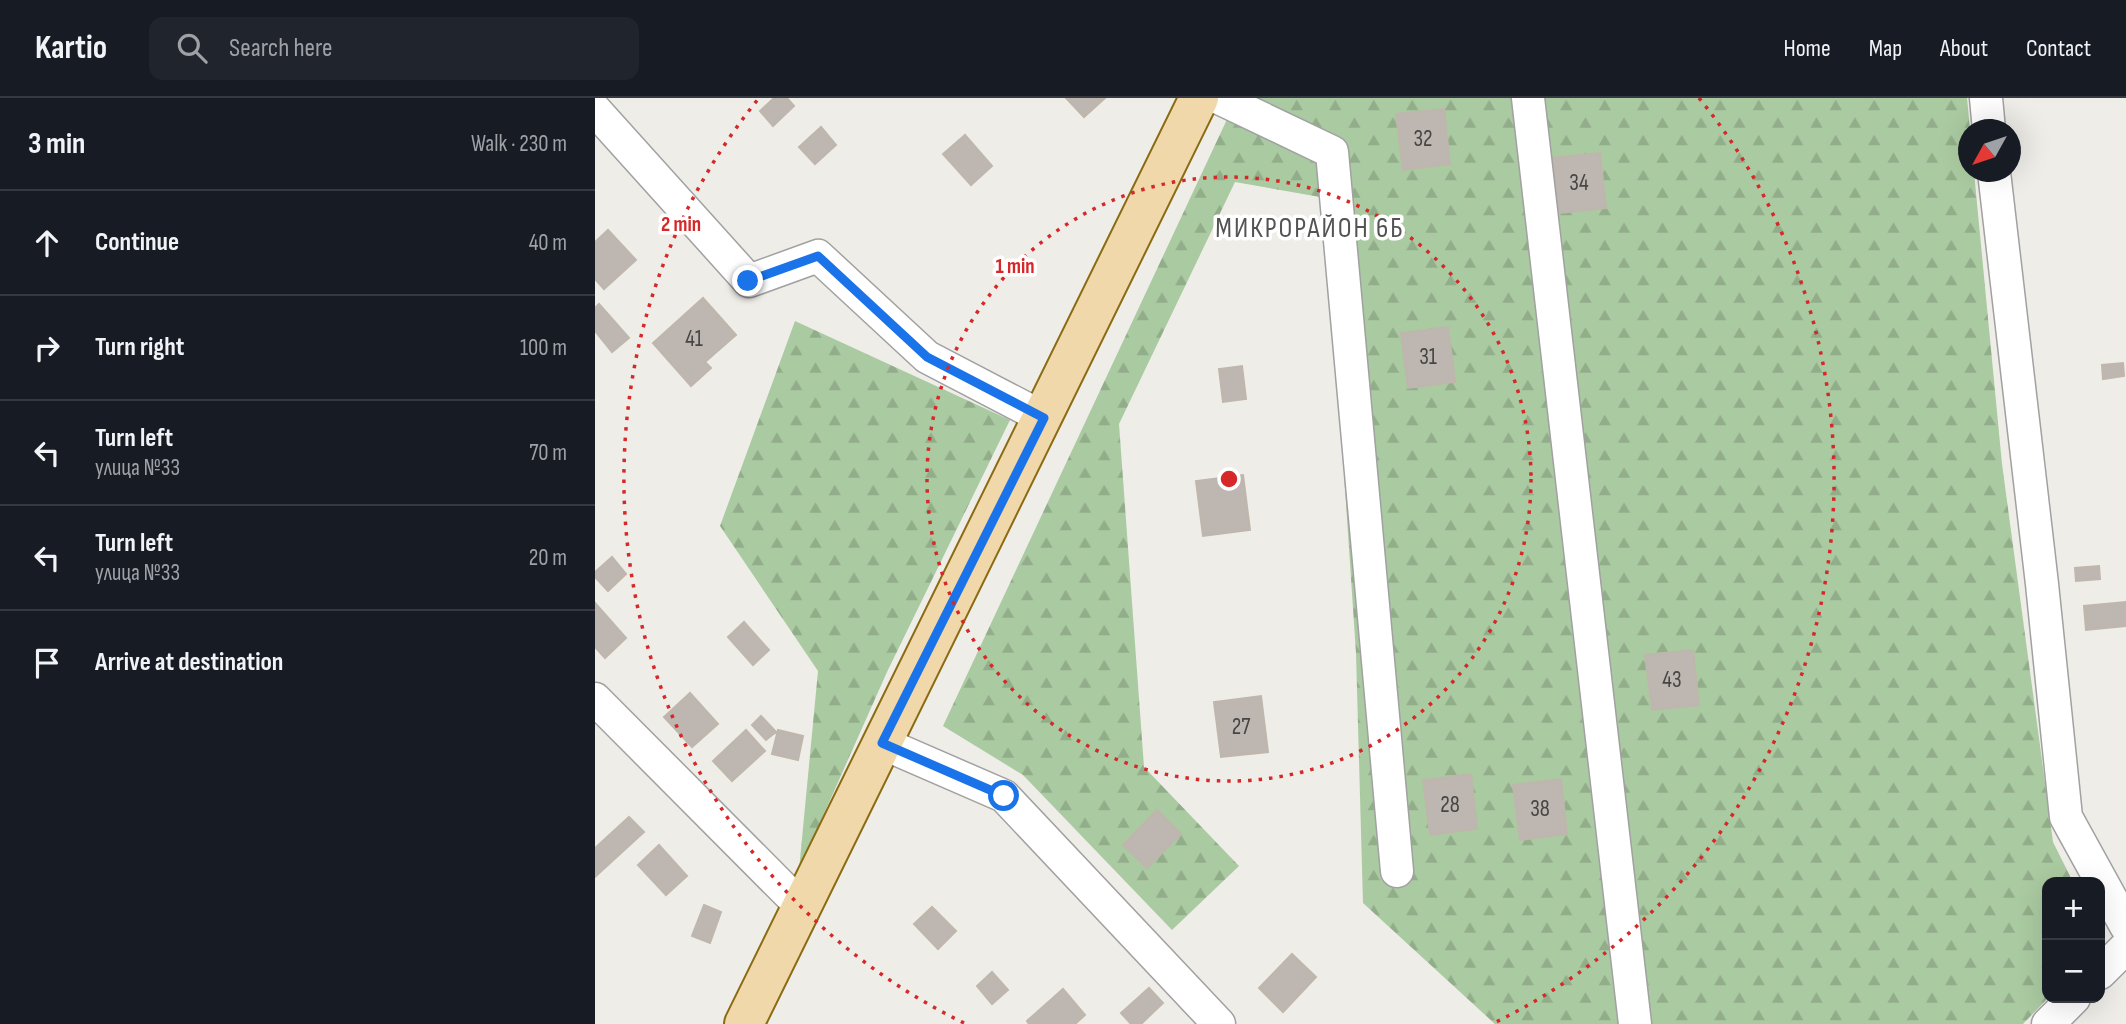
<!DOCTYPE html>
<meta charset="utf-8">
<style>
:root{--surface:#171b24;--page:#20242c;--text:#f1f3f6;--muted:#9ea1a6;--line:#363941}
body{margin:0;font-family:"Sofia Sans Condensed",sans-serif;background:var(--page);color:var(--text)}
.controls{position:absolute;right:21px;bottom:21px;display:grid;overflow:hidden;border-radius:14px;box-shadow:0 7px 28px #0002}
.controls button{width:63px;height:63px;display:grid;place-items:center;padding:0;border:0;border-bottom:2px solid var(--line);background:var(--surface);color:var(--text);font:35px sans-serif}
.compass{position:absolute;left:1363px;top:21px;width:63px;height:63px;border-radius:50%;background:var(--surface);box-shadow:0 7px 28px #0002;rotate:230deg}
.stop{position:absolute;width:21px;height:21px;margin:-16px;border:5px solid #1a73e8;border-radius:50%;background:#fff}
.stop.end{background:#1a73e8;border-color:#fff;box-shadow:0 2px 7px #0008}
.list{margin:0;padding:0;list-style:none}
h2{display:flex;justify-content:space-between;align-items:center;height:91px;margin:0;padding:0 28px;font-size:30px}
h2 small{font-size:23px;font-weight:400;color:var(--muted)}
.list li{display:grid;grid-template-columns:46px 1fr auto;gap:21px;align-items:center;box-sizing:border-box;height:105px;padding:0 28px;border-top:2px solid var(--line)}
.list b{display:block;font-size:26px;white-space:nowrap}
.list p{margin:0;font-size:23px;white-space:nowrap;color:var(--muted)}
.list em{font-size:23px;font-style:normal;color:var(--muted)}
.icon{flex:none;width:38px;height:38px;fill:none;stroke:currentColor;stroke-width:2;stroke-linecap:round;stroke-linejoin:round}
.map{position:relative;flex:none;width:1531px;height:926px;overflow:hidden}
header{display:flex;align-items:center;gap:42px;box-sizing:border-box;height:98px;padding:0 35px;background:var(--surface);border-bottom:2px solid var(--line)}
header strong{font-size:33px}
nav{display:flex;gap:38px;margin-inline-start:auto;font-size:24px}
.search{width:490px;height:63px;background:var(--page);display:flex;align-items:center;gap:18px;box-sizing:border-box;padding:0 24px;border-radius:14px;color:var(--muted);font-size:26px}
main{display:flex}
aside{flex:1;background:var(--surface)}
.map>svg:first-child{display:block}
</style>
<header>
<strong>Kartio</strong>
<div class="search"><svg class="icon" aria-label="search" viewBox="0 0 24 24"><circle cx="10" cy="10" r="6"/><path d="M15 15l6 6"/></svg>Search here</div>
<nav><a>Home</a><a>Map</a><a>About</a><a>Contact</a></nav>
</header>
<main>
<aside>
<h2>3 min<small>Walk · 230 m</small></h2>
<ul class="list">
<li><svg class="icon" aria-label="ahead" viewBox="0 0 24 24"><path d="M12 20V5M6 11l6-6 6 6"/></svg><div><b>Continue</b></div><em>40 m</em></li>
<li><svg class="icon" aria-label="right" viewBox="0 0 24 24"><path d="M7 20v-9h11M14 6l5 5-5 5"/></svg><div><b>Turn right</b></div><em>100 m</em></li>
<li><svg class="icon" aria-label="left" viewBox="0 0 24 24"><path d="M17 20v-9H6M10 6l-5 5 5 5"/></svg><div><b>Turn left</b><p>улица №33</p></div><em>70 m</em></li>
<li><svg class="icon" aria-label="left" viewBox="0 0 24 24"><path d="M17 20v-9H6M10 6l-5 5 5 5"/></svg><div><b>Turn left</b><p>улица №33</p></div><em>20 m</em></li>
<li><svg class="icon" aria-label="arrive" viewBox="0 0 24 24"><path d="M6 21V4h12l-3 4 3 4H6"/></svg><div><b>Arrive at destination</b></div></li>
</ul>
</aside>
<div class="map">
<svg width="1531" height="926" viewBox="0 0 1531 926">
<defs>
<pattern id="forest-firs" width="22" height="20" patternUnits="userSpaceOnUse" patternTransform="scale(1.75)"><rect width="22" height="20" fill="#aacaa1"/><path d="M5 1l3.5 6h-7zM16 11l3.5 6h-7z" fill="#92ad8a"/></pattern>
</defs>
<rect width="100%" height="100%" fill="#efede8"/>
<!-- forest -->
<path fill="url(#forest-firs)" d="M642 0H1372L1375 31 1374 74H1379L1407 366 1458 744 1478 784H1452L1453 900 1428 926H900L768 805 761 555 745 316 748 103 640 84 524 326 549 669 644 768 577 832 428 677 348 628Z
M200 223 415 322 292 574 204 772 223 573 125 428Z"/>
<!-- building -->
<path fill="#bdb6b1" stroke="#bfb6ac" stroke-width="2" d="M179 0H192L199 8 178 28 165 13Z
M471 0H510L489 19Z
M849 11 855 66 808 72 801 16Z
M226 29 241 47 220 66 204 49Z
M370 37 397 68 376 87 348 56Z
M1005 55 1011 110 964 115 957 60Z
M13 132 41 162 9 191 0 181V144Z
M108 200 141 237 110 264 116 270 96 288 58 245Z
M4 206 34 240 17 254 0 233V210Z
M853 229 860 284 813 290 806 235Z
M1528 265 1529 278 1508 281 1507 267Z
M647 268 651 301 628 304 624 271Z
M648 377 655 432 608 438 601 383Z
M17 459 31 476 13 493 0 479V474Z
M1504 468 1505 481 1481 483 1480 470Z
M1531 504V528L1491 532 1489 508Z
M0 505 31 540 10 560 0 549Z
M149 524 174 552 158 567 133 539Z
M1098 552 1104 607 1057 612 1050 557Z
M95 595 123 626 97 649 69 619Z
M666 598 673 654 626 659 619 604Z
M166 618 181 634 171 642 157 627Z
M151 632 170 653 137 683 118 663Z
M183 632 208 638 203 662 177 656Z
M876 676 882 731 835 737 828 682Z
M966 681 972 736 925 742 918 687Z
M562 712 586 736 552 770 528 747Z
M34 719 49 734 0 779V750Z
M64 747 92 778 71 797 43 767Z
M109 807 126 814 115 845 97 838Z
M337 809 361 833 343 851 319 826Z
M697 856 721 879 688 914 664 890Z
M397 874 413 892 397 906 382 888Z
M554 890 568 905 546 926H536L526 915Z
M468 891 490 917 480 926H434L432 923Z"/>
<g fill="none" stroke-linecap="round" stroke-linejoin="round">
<defs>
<path id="minor" d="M624 0 737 54 802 773
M933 0 1040 926
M1391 0 1394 32
M0 12 154 183 223 158 332 259 449 320
M1399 74 1447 486 1471 719 1531 828
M0 601 207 809
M287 645 409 698 624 926
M1505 875 1531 849
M1453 926 1479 900"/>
<path id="major" d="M149 926 604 0"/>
</defs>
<!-- minor casing -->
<use href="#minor" stroke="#a1a1a1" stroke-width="35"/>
<!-- major casing -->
<use href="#major" stroke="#8a6b12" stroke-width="42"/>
<!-- minor -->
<use href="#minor" stroke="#fff" stroke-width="32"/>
<!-- major -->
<use href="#major" stroke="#f1d8ab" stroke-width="38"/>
</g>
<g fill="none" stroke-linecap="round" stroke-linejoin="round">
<!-- route -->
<path stroke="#1a73e8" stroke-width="9" d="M153 183 223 158 332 259 449 320 287 645 409 698"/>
</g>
<!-- distance rings -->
<g fill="none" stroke="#d62828" stroke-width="3.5" stroke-dasharray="3.5 7">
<circle cx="634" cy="381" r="302"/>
<path d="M369 925A605 605 0 0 1 164 0M1104 0A605 605 0 0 1 899 925"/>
</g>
<g text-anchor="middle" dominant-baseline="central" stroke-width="7" stroke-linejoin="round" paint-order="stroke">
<!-- number labels -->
<g font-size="23" fill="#474644">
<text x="828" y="41">32</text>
<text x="984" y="85">34</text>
<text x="99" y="241">41</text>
<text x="833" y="259">31</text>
<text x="1077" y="582">43</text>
<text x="646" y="629">27</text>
<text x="855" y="707">28</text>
<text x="945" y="711">38</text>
</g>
<!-- neighbourhood labels -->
<g font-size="28" letter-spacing="2" fill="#535353" stroke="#fff">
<text x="715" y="130">МИКРОРАЙОН 6Б</text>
</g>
</g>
<circle cx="634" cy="381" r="10" fill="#d62828" stroke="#fff" stroke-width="3.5"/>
<g font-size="21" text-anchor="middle" font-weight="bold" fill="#d62828" stroke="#fff" stroke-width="7" stroke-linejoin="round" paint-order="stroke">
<text x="86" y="133">2 min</text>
<text x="420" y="175">1 min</text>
</g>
</svg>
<div class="controls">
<button>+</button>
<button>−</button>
</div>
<svg class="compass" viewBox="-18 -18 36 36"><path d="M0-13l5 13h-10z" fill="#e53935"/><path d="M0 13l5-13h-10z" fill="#9ea1a6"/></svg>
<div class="stop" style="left:409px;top:698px"></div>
<div class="stop end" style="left:153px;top:183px"></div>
</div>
</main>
